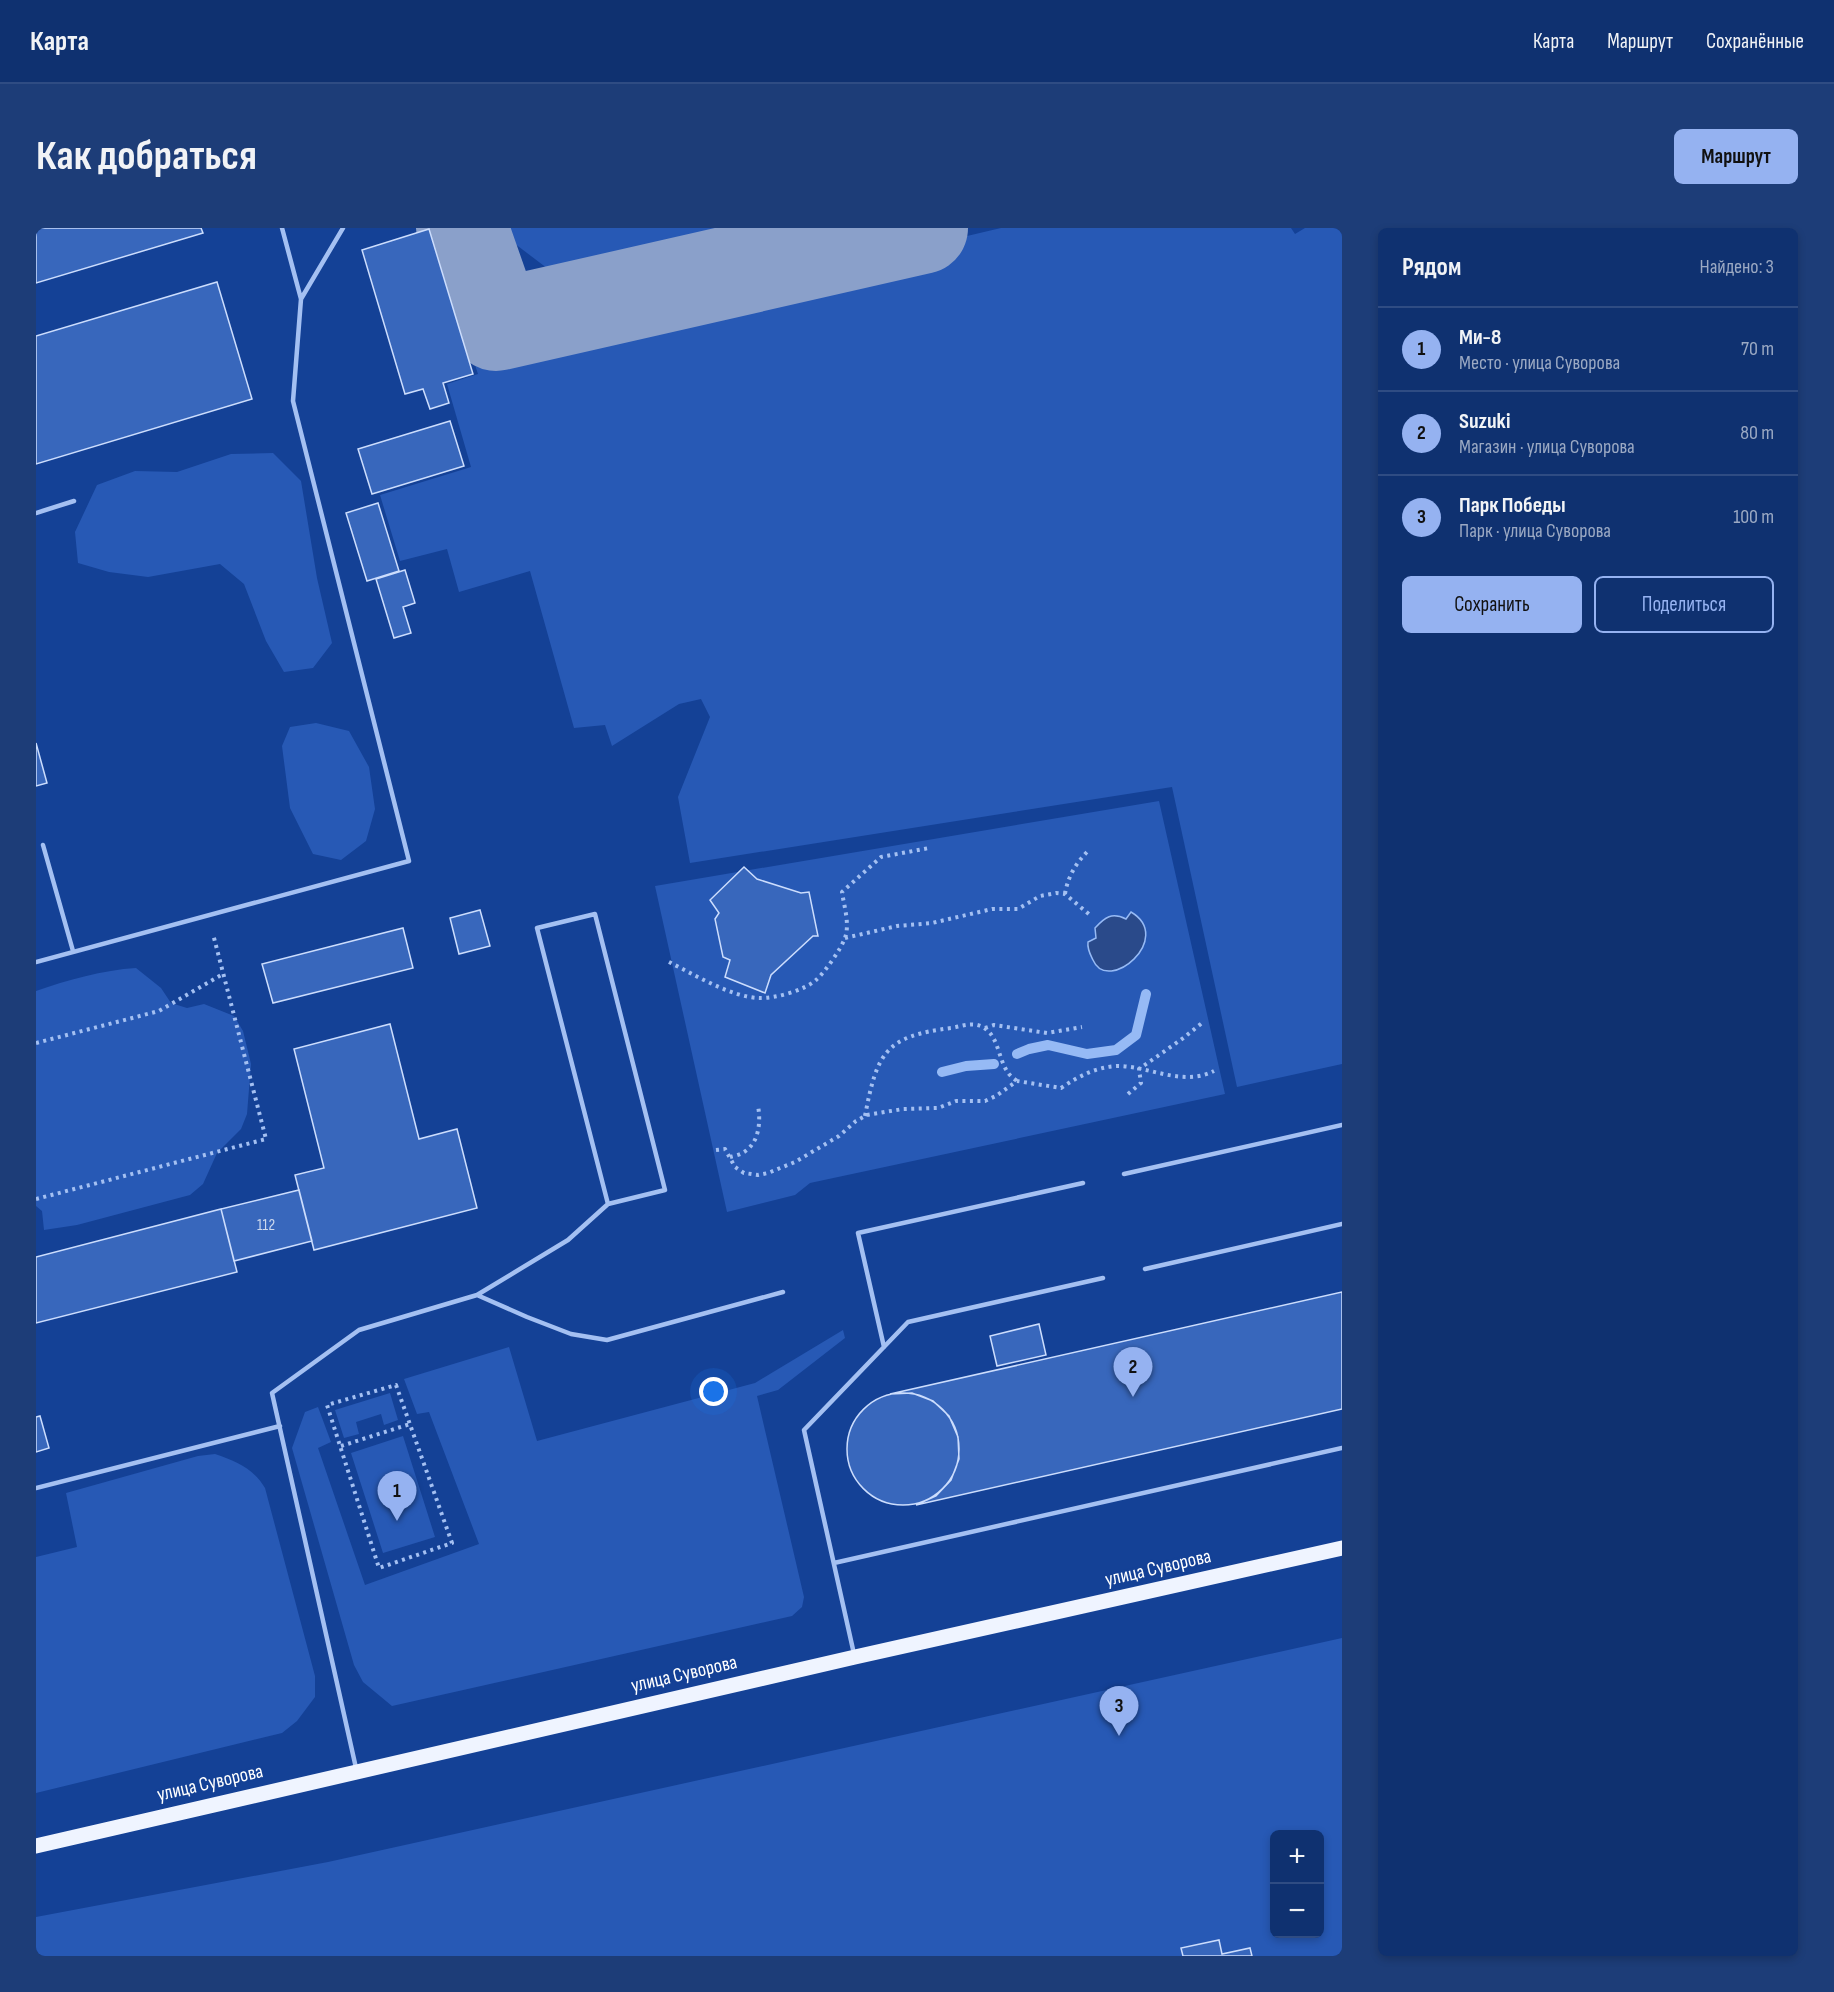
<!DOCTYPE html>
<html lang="ru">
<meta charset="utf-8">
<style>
:root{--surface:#0f3170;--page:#1d3d78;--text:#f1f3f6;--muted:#9ba9c3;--line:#2f4c83;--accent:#95b2f1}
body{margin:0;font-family:"Sofia Sans Condensed",sans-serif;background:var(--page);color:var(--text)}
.controls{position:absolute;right:18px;bottom:18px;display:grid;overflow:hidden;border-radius:9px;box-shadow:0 3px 9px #0003}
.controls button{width:54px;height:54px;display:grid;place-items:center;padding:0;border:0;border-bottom:2px solid var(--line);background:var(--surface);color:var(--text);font:30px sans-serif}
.you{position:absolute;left:678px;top:1164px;width:21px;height:21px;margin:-15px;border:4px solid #fff;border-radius:50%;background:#1a73e8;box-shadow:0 0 0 9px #1a73e833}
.badge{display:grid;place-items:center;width:39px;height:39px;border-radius:50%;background:var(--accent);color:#111;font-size:20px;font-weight:700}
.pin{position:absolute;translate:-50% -50px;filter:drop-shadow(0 2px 3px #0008)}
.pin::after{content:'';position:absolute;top:32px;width:21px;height:18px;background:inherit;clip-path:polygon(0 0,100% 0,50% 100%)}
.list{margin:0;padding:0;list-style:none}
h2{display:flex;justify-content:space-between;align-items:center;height:78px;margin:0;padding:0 24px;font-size:26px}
h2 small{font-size:20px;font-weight:400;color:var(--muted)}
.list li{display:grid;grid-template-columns:39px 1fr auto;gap:18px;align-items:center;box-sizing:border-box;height:84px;padding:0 24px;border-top:2px solid var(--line)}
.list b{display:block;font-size:22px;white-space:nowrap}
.list p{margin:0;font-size:20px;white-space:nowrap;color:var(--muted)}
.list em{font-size:20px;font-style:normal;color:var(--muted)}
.actions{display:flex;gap:12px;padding:18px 24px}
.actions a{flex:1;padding:14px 0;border:2px solid var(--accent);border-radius:9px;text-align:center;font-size:21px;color:var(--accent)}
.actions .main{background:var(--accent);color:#111}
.map{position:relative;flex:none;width:1306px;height:1728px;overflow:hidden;border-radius:9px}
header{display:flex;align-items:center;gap:36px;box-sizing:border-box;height:84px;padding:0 30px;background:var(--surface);border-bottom:2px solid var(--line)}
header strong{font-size:28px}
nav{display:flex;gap:33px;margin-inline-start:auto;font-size:21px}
.intro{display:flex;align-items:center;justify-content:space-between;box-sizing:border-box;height:144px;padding:0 36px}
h1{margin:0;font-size:42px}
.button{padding:15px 27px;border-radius:9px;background:var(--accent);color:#111;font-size:21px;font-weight:700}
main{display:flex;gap:36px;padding:0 36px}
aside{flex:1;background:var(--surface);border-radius:9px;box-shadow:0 3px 9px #0003}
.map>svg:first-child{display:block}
</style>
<header>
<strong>Карта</strong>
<nav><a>Карта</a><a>Маршрут</a><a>Сохранённые</a></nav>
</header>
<div class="intro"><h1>Как добраться</h1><a class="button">Маршрут</a></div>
<main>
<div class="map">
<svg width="1306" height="1728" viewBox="0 0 1306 1728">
<rect width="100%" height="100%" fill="#144196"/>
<!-- green -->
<path fill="#2759b5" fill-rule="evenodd" d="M458 0H767L528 53Z
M965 0H1255L1259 6 1269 0H1306V836L1201 859 1136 559 654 635 642 569 674 489 665 471 643 476 576 518 569 497 538 500 494 343 423 364 411 321 364 333 344 267 435 239 411 156 442 146 439 137 447 134 449 125 495 109 503 114 549 98Z
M237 225 265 253 281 350 296 415 277 440 248 444 230 413 208 356 184 336 112 349 73 344 42 335 39 304 61 257 99 243 141 244 195 226Z
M280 495 313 503 333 539 339 581 330 613 305 632 277 626 254 580 246 518 254 499Z
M1123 573 1189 866 774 955 759 967 691 984 619 658Z
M100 740 125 760 135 775 151 780 168 776 198 788 207 803 215 836 211 886 205 901 181 925 167 956 154 967 41 997 8 1002 6 983 0 978V763C31 752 67 742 100 740Z
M807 1102 809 1110 742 1162 721 1168 768 1369 766 1379 756 1388 356 1478 327 1454 318 1437 256 1220 269 1184 282 1179 295 1214 282 1220 329 1357 443 1316 393 1184 381 1186 368 1151 473 1119 501 1213 719 1155Z
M354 1165 362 1192 348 1197 345 1186 320 1194 323 1206 308 1210 299 1182Z
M367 1208 399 1309 347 1325 315 1225Z
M179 1226C200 1233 218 1241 229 1260L279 1448V1469L261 1493 246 1505 0 1565V1329L41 1319 30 1265 162 1228Z
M1306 1410V1728H0V1689L292 1634ZM1238 1606H1284V1706H1238Z"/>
<!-- water -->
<path fill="#2a4a8a" stroke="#96baf5" stroke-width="1.5" d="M1095 684C1139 710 1072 767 1057 732 1054 726 1051 721 1052 714L1060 710 1059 700C1069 689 1076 684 1090 691Z"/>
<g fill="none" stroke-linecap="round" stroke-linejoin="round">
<!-- stream -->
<path stroke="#96baf5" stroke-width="10" d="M981 826 993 821 1012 817 1051 826 1080 822 1100 807 1110 766
M906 844 930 838 958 836"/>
<!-- taxiway -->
<path stroke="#8aa0ca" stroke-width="92" d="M426 0 460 97 886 0"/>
</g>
<!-- building -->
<path fill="#3867bc" stroke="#ccddfd" stroke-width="1.5" d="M0 0H165L167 5 0 55Z
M393 1 437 146 407 155 413 175 394 181 387 161 369 166 326 22Z
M181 54 216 171 0 236V108Z
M414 193 428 238 336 266 322 221Z
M342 275 363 343 331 353 310 285Z
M369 342 379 375 367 379 375 405 358 410 340 351Z
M0 515 11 555 0 558Z
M708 639 721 651 765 665 773 664 782 708H777L735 747 729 765 689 749 694 732 687 729 679 691 683 685 674 672Z
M444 682 454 718 423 726 414 690Z
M367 700 377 740 237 775 226 736Z
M354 796 383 911 421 901 441 980 278 1022 259 947 288 940 258 821Z
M263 962 276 1013 198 1033 185 981Z
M185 981 201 1044 0 1095V1029Z
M1306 1064V1181L880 1277 900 1268 915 1252 923 1231 922 1209 913 1188 897 1173 876 1165 854 1166Z
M1003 1096 1010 1127 961 1138 954 1108Z
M811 1221a56 56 0 1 1 112 0a56 56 0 1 1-112 0Z
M4 1188 13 1220 0 1224V1189Z
M1183 1712 1186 1726 1214 1720 1216 1728H1147L1145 1720Z"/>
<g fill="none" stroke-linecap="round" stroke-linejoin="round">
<!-- path -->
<path stroke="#a4c0f2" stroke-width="4" stroke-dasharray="3 4.5" stroke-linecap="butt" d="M1029 666C1032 648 1040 635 1053 622
M809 710 861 698 896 695 956 681H982L1004 668 1020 665 1029 666 1054 687
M633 734C659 747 695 769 723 770 738 771 769 762 780 752 789 744 805 721 809 710 814 696 808 678 806 664L845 629 893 620
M949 800 958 797 1011 805 1046 799
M0 815 123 783 187 746
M1092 866 1105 855 1103 841 1146 811 1166 795
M829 888C841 825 849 808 915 800 928 798 939 792 951 802 962 811 963 831 971 843 973 847 977 850 981 853
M680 922 689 921 699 939 708 945 722 947 732 945 759 934 803 908 820 893 831 887 867 881 902 880 920 873H949L960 868 981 853 1025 860C1043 848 1060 839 1081 838 1114 838 1146 859 1178 843
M694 929C698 928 704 927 708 924 723 915 725 894 722 878
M0 971 230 911 177 706
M360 1157 416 1315 343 1340 291 1177Z
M305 1218 374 1196"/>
<!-- lane -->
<path stroke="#a4c0f2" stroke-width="4.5" d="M246 0 265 71
M0 285 38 273
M7 617 37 723
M0 734 373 633 257 173 265 71 307 0
M1088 946 1306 897
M1109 1041 1306 996
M441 1067 491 1089 535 1106 571 1112 747 1064
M848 1119 822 1005 1047 955
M0 1260 244 1198
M798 1335 1306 1220
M818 1426 768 1202 872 1094 1067 1050
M320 1540 236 1165 323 1102 441 1067 532 1012 572 976 629 962 559 686 501 700 572 976"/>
<!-- primary -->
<path stroke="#eff4ff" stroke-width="15" d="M0 1618 819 1429 1306 1320"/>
</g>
<g text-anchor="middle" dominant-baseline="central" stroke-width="4.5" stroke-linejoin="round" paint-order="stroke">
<!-- number labels -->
<g font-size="16" fill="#cdd9ee">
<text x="230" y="997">112</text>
</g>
<!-- street labels -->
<g font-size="20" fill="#fff" stroke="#144196">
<text transform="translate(1122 1340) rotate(-13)">улица Суворова</text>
<text transform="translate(648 1446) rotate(-13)">улица Суворова</text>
<text transform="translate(174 1555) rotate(-13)">улица Суворова</text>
</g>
</g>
</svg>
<div class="controls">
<button>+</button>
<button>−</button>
</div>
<div class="you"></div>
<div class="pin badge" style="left:361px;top:1293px">1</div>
<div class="pin badge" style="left:1097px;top:1169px">2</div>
<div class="pin badge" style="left:1083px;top:1508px">3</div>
</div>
<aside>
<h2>Рядом<small>Найдено: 3</small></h2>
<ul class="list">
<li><span class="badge">1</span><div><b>Ми-8</b><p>Место · улица Суворова</p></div><em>70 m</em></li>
<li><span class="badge">2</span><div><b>Suzuki</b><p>Магазин · улица Суворова</p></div><em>80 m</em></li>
<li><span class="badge">3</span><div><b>Парк Победы</b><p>Парк · улица Суворова</p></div><em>100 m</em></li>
</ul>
<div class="actions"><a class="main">Сохранить</a><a>Поделиться</a></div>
</aside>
</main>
